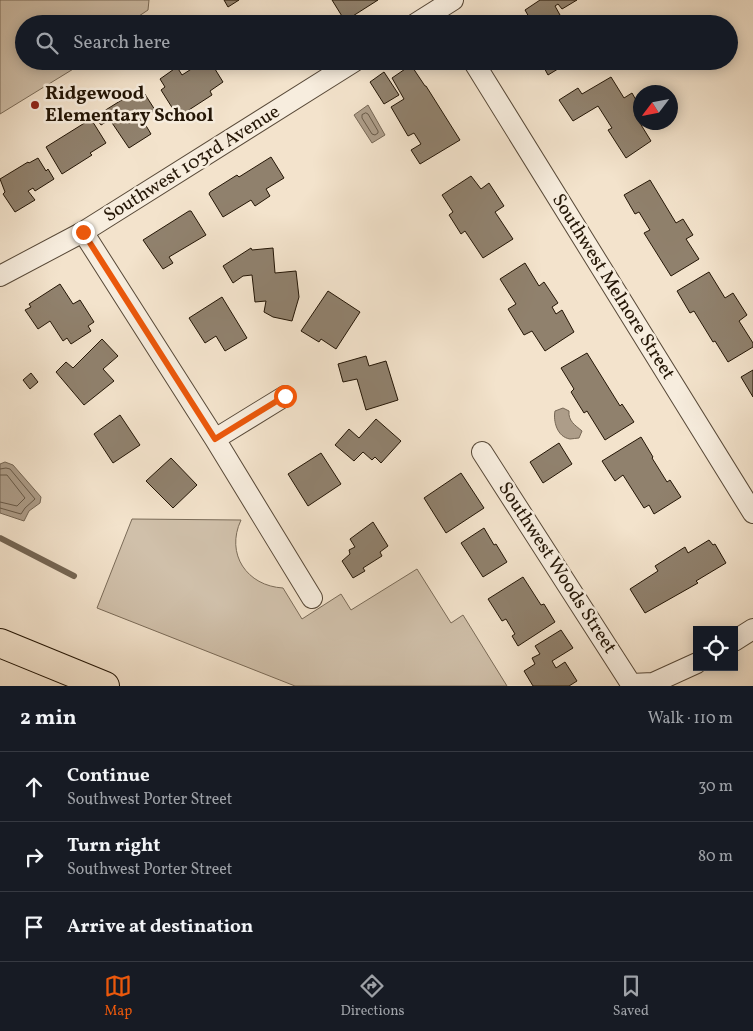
<!DOCTYPE html>
<meta charset="utf-8">
<style>
:root{--surface:#171b24;--page:#20242c;--text:#f1f3f6;--muted:#9ea1a6;--line:#363941;--accent:#ea580c}
body{margin:0;font-family:Vollkorn,serif;background:var(--page);color:var(--text)}
.controls{position:absolute;right:15px;bottom:15px;display:grid;overflow:hidden;border-radius:0px;box-shadow:0 2px 12px #0003}
.controls button{width:45px;height:45px;display:grid;place-items:center;padding:0;border:0;border-bottom:1px solid var(--line);background:var(--surface);color:var(--text);font:25px sans-serif}
.compass{position:absolute;left:633px;top:85px;width:45px;height:45px;border-radius:50%;background:var(--surface);box-shadow:0 2px 12px #0003;rotate:238deg}
.stop{position:absolute;width:15px;height:15px;margin:-11px;border:4px solid #ea580c;border-radius:50%;background:#fff}
.stop.end{background:#ea580c;border-color:#fff;box-shadow:0 1px 5px #0008}
.list{margin:0;padding:0;list-style:none}
h2{display:flex;justify-content:space-between;align-items:center;height:65px;margin:0;padding:0 20px;font-size:21px}
h2 small{font-size:16px;font-weight:400;color:var(--muted)}
.list li{display:grid;grid-template-columns:32px 1fr auto;gap:15px;align-items:center;box-sizing:border-box;height:70px;padding:0 20px;border-top:1px solid var(--line)}
.list b{display:block;font-size:19px;white-space:nowrap}
.list p{margin:0;font-size:16px;white-space:nowrap;color:var(--muted)}
.list em{font-size:16px;font-style:normal;color:var(--muted)}
.icon{flex:none;width:28px;height:28px;fill:none;stroke:currentColor;stroke-width:2;stroke-linecap:round;stroke-linejoin:round}
.map{position:relative;flex:none;width:753px;height:686px;overflow:hidden}
.search{position:absolute;background:var(--surface);box-shadow:0 2px 12px #0003;left:15px;right:15px;top:15px;height:55px;display:flex;align-items:center;gap:12px;box-sizing:border-box;padding:0 18px;border-radius:28px;color:var(--muted);font-size:19px}
.sheet{height:275px;background:var(--surface)}
nav{display:flex;justify-content:space-around;align-items:center;box-sizing:border-box;height:70px;border-top:1px solid var(--line);background:var(--surface);font-size:14px;color:var(--muted)}
nav a{display:grid;justify-items:center;gap:2px}
nav .on{color:var(--accent)}
.map>svg:first-child{display:block}
</style>
<div class="map">
<svg width="753" height="686" viewBox="0 0 753 686">
<rect width="100%" height="100%" fill="#f3e3cc"/>
<filter id="stains"><feTurbulence type="fractalNoise" baseFrequency=".004" numOctaves="4"/><feColorMatrix values="0 0 0 0 .2 0 0 0 0 .09 0 0 0 0 .02 0 0 0 .5 -.17"/></filter>
<radialGradient id="worn" r=".72"><stop offset=".6" stop-color="#630" stop-opacity="0"/><stop offset="1" stop-color="#630" stop-opacity=".3"/></radialGradient>
<!-- green -->
<path fill="#d0c0aa" stroke="#7a6b58" d="M0 0H149L148 10 127 24H24V61H82L83 63 0 114Z
M132 519 241 520C225 554 247 586 283 588L302 619 341 594 351 610 417 569 451 623 463 615 507 686H295L97 608Z"/>
<!-- water -->
<path fill="#ad9d89" stroke="#766755" d="M368 105 385 135 372 143 354 115Z
M563 408 569 411C568 421 575 425 582 431L579 438C576 438 573 439 570 439 557 437 553 421 555 411Z
M5 462 13 465 41 497 40 503 29 511 24 521 0 513V464Z"/>
<g fill="none" stroke-linecap="round" stroke-linejoin="round">
<!-- shore -->
<path stroke="#685a48" stroke-width="1" d="M366 113 368 114 378 131V133L375 135 372 134 362 118V115Z
M0 469 6 468 10 469 35 499 25 508 21 514 0 508
M0 475H7L25 498 17 506 0 502"/>
<!-- stream -->
<path stroke="#766755" stroke-width="6" d="M0 538 74 576"/>
</g>
<!-- building -->
<path fill="#90816d" stroke="#241606" d="M224 0H239L228 7Z
M332 0H378L345 21Z
M540 0H577L562 9 558 4 555 6 565 24H533L525 10Z
M204 61H210L223 82 210 91 212 95 178 117 161 90 165 87 160 79 177 67 182 75Z
M542 61H571L548 75 541 62Z
M411 65 425 86H426L460 140 420 164 411 150 421 144 414 133 408 136 391 107 404 99 392 78Z
M384 72 399 95 384 104 370 82Z
M611 77 624 98 632 93 640 107V111L635 115 651 141 626 158 608 130 612 128 598 106 573 121 559 100 578 88 582 94Z
M141 88 155 110 142 119 151 134 129 148 104 111Z
M99 111 106 122 101 125 94 115Z
M91 119 106 143 90 153 92 155 62 174 46 147Z
M271 157 284 178 266 189 270 196 255 206 251 200 223 217 209 194 210 192 237 175 239 177Z
M38 158 46 171 48 169 54 179 35 191 33 188 28 191 35 200 15 212 3 194 5 192 0 179 28 162 29 163Z
M471 176 481 189 489 183 504 206 495 212 513 239 483 258 465 231 461 234 449 215 453 212 442 195Z
M650 180 676 223 683 219 693 235 686 239 699 259 671 276 644 233 650 230 639 212 635 214 624 195Z
M189 211H191L206 235 169 257 173 263 163 269 143 240Z
M251 248 252 250 273 248 275 273 296 271 299 297 292 321 273 317 264 312 266 301 255 302 252 275 243 276 233 283 223 266Z
M525 263 539 286 544 282 558 303 552 307 556 314 562 310 574 332 545 351 532 331 524 335 508 309 516 304 500 279Z
M709 272 725 298 733 293 747 315 739 321 753 343V347L728 362 715 341 713 342 694 311 690 313 677 291Z
M60 284 73 304 80 300 94 322 88 326 91 331 71 344 67 338 63 341 50 321 38 329 25 310 31 307 29 304Z
M328 291 360 312 336 349 321 339 319 342 301 331Z
M222 297 247 338 225 351 216 336 205 343 189 318Z
M102 339 118 356 103 369 114 381 84 405 56 372 66 362 73 368Z
M587 353 620 406 622 404 634 422 605 440 587 411 584 413 571 392 574 389 561 368Z
M366 356 369 366 386 361 398 400 366 410 357 379 343 382 338 364Z
M753 370V397L741 377Z
M31 373 38 382 30 389 23 380Z
M120 415 140 445 113 463 94 434Z
M376 419 401 441 381 463 375 457 372 460 363 452 354 461 335 445 349 429 359 438Z
M641 437 653 457 652 458 667 482 670 480 681 497 654 514 649 505 644 508 623 475 615 481 602 461Z
M559 443 572 464 543 483 530 462Z
M321 453 341 484 308 506 288 474Z
M171 458 197 485 173 508 146 481Z
M461 473 484 508 446 533 424 498Z
M373 522 388 546 380 552 382 556 363 568 365 571 353 578 342 561 350 554 349 550 355 547 350 539Z
M484 528 494 545 496 544 507 562 483 577 461 543Z
M709 540 713 545 715 544 726 563 696 581 698 583 645 613 630 589 658 571 655 566 685 547 688 553Z
M523 577 541 605 544 604 555 622 518 646 512 636 515 634 506 619 502 621 488 599Z
M561 630 573 648 552 661 556 668 565 662 577 681 569 686H533L524 671 535 664 532 658 540 654 535 646Z"/>
<g fill="none" stroke-linecap="round" stroke-linejoin="round">
<defs>
<path id="street" d="M415 24 453 0
M473 61 753 513
M83 232 215 439 312 598
M0 276 83 232 355 61
M215 439 285 396
M482 452 631 684 653 683 697 663
M734 641 753 629"/>
<path id="highway" d="M0 643 105 686"/>
</defs>
<!-- street casing -->
<use href="#street" stroke="#584938" stroke-width="22"/>
<!-- highway casing -->
<use href="#highway" stroke="#241606" stroke-width="30"/>
<!-- street -->
<use href="#street" stroke="#f7edde" stroke-width="20"/>
<!-- highway -->
<use href="#highway" stroke="#f3e3cc" stroke-width="28"/>
</g>
<g fill="none" stroke-linecap="round" stroke-linejoin="round">
<!-- route -->
<path stroke="#ea580c" stroke-width="6" d="M83 232 215 439 285 396"/>
</g>
<!-- markers -->
<circle fill="#8f2418" stroke="#f7edde" stroke-width="2" cx="35" cy="105" r="5"/>
<g text-anchor="middle" dominant-baseline="central" stroke-width="5" stroke-linejoin="round" paint-order="stroke">
<!-- poi labels -->
<g font-size="19" font-weight="bold" fill="#241606" stroke="#f7edde" text-anchor="start">
<text x="45" y="94">Ridgewood<tspan x="45" dy="22">Elementary School</tspan></text>
</g>
<!-- street labels -->
<g font-size="19" fill="#241606" stroke="#f7edde">
<text transform="translate(192 164) rotate(-32)">Southwest 103rd Avenue</text>
<text transform="translate(613 287) rotate(58)">Southwest Melnore Street</text>
<text transform="translate(557 568) rotate(57)">Southwest Woods Street</text>
</g>
</g>
<rect width="100%" height="100%" filter="url(#stains)"/>
<rect width="100%" height="100%" fill="url(#worn)"/>
</svg>
<div class="controls">
<button><svg class="icon" aria-label="locate" viewBox="0 0 24 24"><circle cx="12" cy="12" r="6"/><path d="M12 2v4M12 18v4M2 12h4M18 12h4"/></svg></button>
</div>
<svg class="compass" viewBox="-18 -18 36 36"><path d="M0-13l5 13h-10z" fill="#e53935"/><path d="M0 13l5-13h-10z" fill="#9ea1a6"/></svg>
<div class="stop" style="left:285px;top:396px"></div>
<div class="stop end" style="left:83px;top:232px"></div>
<div class="search"><svg class="icon" aria-label="search" viewBox="0 0 24 24"><circle cx="10" cy="10" r="6"/><path d="M15 15l6 6"/></svg>Search here</div>
</div>
<section class="sheet">
<h2>2 min<small>Walk · 110 m</small></h2>
<ul class="list">
<li><svg class="icon" aria-label="ahead" viewBox="0 0 24 24"><path d="M12 20V5M6 11l6-6 6 6"/></svg><div><b>Continue</b><p>Southwest Porter Street</p></div><em>30 m</em></li>
<li><svg class="icon" aria-label="right" viewBox="0 0 24 24"><path d="M7 20v-9h11M14 6l5 5-5 5"/></svg><div><b>Turn right</b><p>Southwest Porter Street</p></div><em>80 m</em></li>
<li><svg class="icon" aria-label="arrive" viewBox="0 0 24 24"><path d="M6 21V4h12l-3 4 3 4H6"/></svg><div><b>Arrive at destination</b></div></li>
</ul>
</section>
<nav>
<a class="on"><svg class="icon" aria-label="map" viewBox="0 0 24 24"><path d="M3 6l6-2 6 2 6-2v14l-6 2-6-2-6 2zM9 4v14M15 6v14"/></svg>Map</a>
<a><svg class="icon" aria-label="directions" viewBox="0 0 24 24"><path d="M12 3l9 9-9 9-9-9zM9 14v-3h6M13 9l2 2-2 2"/></svg>Directions</a>
<a><svg class="icon" aria-label="saved" viewBox="0 0 24 24"><path d="M7 4h10v16l-5-4-5 4z"/></svg>Saved</a>
</nav>
